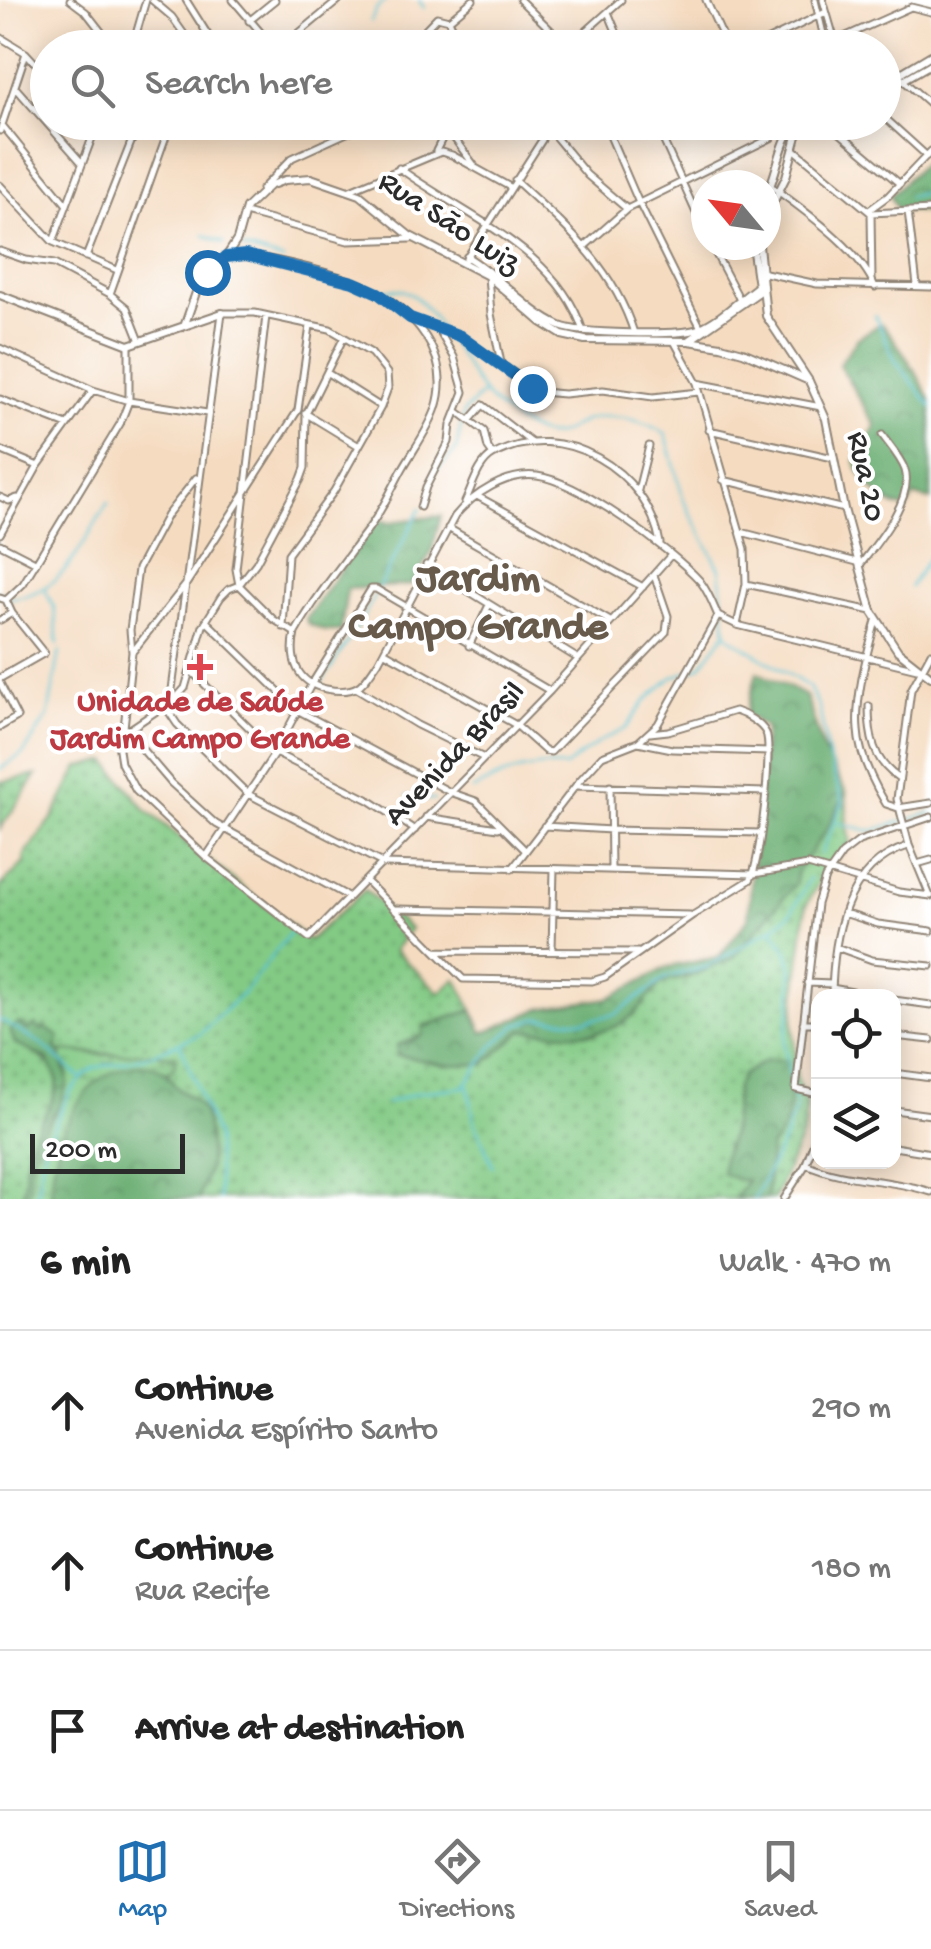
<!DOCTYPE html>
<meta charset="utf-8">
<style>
:root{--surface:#fff;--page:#f2f2f2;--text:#222;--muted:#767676;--line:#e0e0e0;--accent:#1f6fb2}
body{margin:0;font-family:"Gochi Hand",sans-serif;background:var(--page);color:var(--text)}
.controls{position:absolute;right:30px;bottom:30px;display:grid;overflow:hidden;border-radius:20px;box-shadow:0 5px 25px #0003}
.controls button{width:90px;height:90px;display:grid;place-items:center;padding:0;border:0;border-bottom:2px solid var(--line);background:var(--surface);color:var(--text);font:50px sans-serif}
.compass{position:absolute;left:691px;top:170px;width:90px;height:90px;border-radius:50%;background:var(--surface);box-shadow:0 5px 25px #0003;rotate:299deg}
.scale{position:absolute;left:30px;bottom:25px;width:155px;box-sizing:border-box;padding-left:10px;border:5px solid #2b2b2b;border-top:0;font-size:28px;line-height:35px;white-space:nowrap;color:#2b2b2b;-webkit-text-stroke:8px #fff;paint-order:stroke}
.stop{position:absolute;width:30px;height:30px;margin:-22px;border:8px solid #1f6fb2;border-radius:50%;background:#fff}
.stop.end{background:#1f6fb2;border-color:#fff;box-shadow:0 2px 10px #0008}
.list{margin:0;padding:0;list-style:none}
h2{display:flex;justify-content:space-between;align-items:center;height:130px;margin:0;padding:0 40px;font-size:42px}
h2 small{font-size:32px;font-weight:400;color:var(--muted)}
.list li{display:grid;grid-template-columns:65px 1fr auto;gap:30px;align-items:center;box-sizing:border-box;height:160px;padding:0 40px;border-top:2px solid var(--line)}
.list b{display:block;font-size:38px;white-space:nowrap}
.list p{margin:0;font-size:32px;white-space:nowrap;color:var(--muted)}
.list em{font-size:32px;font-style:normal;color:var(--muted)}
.icon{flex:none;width:55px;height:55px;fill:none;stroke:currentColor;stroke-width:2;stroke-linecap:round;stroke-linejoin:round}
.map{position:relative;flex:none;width:931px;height:1199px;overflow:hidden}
.search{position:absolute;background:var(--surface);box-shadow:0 5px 25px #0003;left:30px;right:30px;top:30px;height:110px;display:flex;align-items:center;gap:25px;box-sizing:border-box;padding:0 35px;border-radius:55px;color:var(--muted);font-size:38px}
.sheet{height:610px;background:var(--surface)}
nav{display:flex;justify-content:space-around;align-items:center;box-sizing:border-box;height:140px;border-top:2px solid var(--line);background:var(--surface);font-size:28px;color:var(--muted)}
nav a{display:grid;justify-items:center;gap:5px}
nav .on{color:var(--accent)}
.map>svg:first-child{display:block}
</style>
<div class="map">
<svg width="931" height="1199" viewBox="0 0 931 1199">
<defs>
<pattern id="grass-dots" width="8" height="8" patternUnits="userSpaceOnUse" patternTransform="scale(2.5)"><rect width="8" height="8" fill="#83ca85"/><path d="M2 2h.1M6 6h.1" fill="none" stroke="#6ba46d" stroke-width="1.8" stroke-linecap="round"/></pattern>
<pattern id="forest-crowns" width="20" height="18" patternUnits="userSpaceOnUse" patternTransform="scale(2.5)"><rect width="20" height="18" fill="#6aae72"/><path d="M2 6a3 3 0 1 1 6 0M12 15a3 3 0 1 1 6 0" fill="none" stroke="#578e5e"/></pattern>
<pattern id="wetland-marsh" width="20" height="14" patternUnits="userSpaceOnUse" patternTransform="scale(2.5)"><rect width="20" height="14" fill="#83ca85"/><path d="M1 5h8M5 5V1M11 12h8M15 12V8" fill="none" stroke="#6ba46d"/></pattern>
</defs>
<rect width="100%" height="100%" fill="#fff"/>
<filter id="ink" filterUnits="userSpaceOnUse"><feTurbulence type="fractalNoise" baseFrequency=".01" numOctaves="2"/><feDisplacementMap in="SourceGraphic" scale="20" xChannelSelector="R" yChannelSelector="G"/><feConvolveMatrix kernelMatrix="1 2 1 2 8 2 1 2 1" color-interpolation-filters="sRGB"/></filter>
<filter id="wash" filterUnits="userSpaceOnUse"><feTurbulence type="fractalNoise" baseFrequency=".0048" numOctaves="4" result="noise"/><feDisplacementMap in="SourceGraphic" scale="40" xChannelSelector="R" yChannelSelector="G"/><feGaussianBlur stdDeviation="2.25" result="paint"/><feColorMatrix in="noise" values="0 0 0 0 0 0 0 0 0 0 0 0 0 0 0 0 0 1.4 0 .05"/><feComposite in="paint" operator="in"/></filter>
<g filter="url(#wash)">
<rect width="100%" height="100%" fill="#f5dcc1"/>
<!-- grass -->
<path fill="url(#grass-dots)" stroke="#577a58" stroke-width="2.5" d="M107 761 146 810 309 940 365 890 410 929 394 950 440 993 456 979 473 1010 423 1026V1036L398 1055 446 1065 484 1064 523 1030 593 1034 649 995 662 982 686 978 733 958 827 829 846 792C848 809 844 827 851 842L823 875 806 906 793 1022 797 1081 807 1104 803 1133 774 1199H767L770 1147C793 1127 792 1090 788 1061L767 1060 742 1075 736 1087 730 1141 723 1158 749 1179 735 1199H199L202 1178 209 1167 205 1114 195 1100 176 1088 167 1073 174 1068 173 1056 64 1052 56 1050 40 1030H27L22 1024 33 1051 55 1069C63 1100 40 1116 30 1143 24 1162 28 1180 21 1199H0V887L25 862 24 857 53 817 79 767Z
M37 775 0 829V782Z"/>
<!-- forest -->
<path fill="url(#forest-crowns)" stroke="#4a6c4e" stroke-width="2.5" d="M931 155V212L898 210 890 196Z
M880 324C891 330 929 391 931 404 931 431 931 471 931 500L914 496 907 509C884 506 863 482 855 461L876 426 839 364 857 339Z
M441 516 431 553 411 585 347 589 341 631H325L308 624 306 619 376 519 389 522Z
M757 672 806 696 823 749 846 792 827 829 796 873V883L733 958 686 978 662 982C653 992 645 1003 636 1012 606 1043 561 1032 523 1030L484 1064 446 1065 398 1055 397 1045 422 1036 423 1027 473 1010 483 1033 539 1009 609 998 668 967 719 957 748 919 765 728 746 714Z
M19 1023 27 1030 36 1025 40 1030 45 1028 60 1037 56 1050 64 1052 59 1055C81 1098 56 1101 41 1135 32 1154 35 1179 28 1199H21C28 1180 24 1162 30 1144 38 1119 57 1105 57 1078L47 1059 15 1044 10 1030Z
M767 1060 788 1061C791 1091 794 1126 770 1147L767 1199H735L747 1180H738L722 1173 723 1158 732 1132 736 1087 742 1075Z
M136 1064C156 1064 164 1070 175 1086 181 1094 193 1097 200 1106 207 1115 212 1157 208 1169 205 1180 201 1187 199 1199L51 1198C52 1154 67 1100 106 1074 114 1068 126 1067 136 1064Z"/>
<!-- wetland -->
<path fill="url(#wetland-marsh)" stroke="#577a58" stroke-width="2.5" d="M66 1051 101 1055 153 1053 176 1058 174 1068 167 1073C155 1065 144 1063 130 1066 74 1078 52 1147 51 1198L28 1199 34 1153 41 1134 58 1109 67 1085 68 1072 59 1055Z"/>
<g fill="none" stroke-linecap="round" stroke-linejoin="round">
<!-- stream -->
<path stroke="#57c3d2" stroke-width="2.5" d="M419 0 424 8
M371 21 377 8 386 0
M908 197 931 191
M204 235 224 243
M242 248 283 260
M381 292C409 281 425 305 440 327
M875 316 895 360 931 406
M445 333C461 355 474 386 494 404 507 415 531 433 548 435 562 436 572 426 584 421 608 411 647 420 666 435L684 501 720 569 726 632 731 638 809 687 819 707 828 755 843 802 821 854
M438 469 456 450 464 412 482 394
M910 587 931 554
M45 590 54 607 58 644
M0 593 9 597
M10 598C65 594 81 544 108 503
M319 686 360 623 421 508
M0 769 24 753 48 716 60 651
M472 790C506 773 527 764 565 767L599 742 626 728 647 699 673 677 700 667 725 634
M407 796 434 800
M838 823 871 831 931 813
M0 1020 40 1043 80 1077
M181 1046 216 1136 219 1199
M468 1085 475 1124 493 1166
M386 1103 421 1092 464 1087 493 1046 516 1026 536 1018 585 1021 616 1014 667 977 707 967 776 926 791 913 810 878
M36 1199 45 1145 70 1092 86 1074 94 1068 146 1057 200 1034 246 990 292 930
M754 1199 783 1142 796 1108 784 1044 791 1007 792 967 787 950 773 930"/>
</g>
</g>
<g filter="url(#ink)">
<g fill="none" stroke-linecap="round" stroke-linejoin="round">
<defs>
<path id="street" d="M70 0 86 12 114 48
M152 0 172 17 194 48
M186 0 208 35 222 48
M233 0 274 48
M520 0 568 47
M706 0 728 48
M815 0 826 46
M823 0 837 48
M911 7 931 12
M608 12 623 48
M449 20 473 0
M449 20 462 48
M249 21 275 0
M0 37 26 53 48 77
M826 45 911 7
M132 48 146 0
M281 48 339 0
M407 48 437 17 449 20
M567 48 621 0
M752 48 826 12
M905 82 931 105
M15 87 82 163
M884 117 927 156
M87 122 95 131
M442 122 474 165
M543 122 587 175 627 209
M604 122 639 203 701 328
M655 122 706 235
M764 122 771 138
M827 122 900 184
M2 125 66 204
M0 131 26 53
M794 149 871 213
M436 151 447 129
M399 168C461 214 558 250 583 331
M515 180C565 226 613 266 634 333
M0 185 53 242 117 270
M771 186C803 210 860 249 875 287
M262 189 292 158 371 122
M350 190 441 152 452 155 510 187
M869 210 888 196 931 151
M908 211 917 285
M245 213 348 241 411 239
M871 213 872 280
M871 213 931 210
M53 242 98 122
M711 245 740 300
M585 246 627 209 771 138
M0 251 26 260 54 264 110 294 127 308 140 341
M86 257 139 122
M227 257C255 251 340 275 367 287 413 309 453 355 436 408 429 429 414 449 403 468 392 488 383 509 369 528 344 562 316 596 295 633 289 660 297 683 326 689 336 691 348 692 357 687 366 682 372 670 378 662L455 516C473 494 507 472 537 476 578 481 671 549 700 581 708 591 713 604 718 616
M466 259 542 140V122
M761 272 817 284 931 287
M488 276 491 314 501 363
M110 294 171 122
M413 319 460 336 541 392 564 394 603 390 653 397 699 392
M344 337 306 414 305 468 301 479 256 563 239 585 229 589 221 597 203 626 185 688 176 698 121 735 118 743 121 763 136 791 206 857 309 938 550 691 671 555
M674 341 697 383 745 549 746 584 737 625
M0 348 93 390 129 401 207 413
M329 374 381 407
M697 383 821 407
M0 399 67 425
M457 411 484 431 488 448 493 455
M305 413 359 446
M470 420 483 405 532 443
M709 430 833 458
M0 450 38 466
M196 478 167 515 138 569 130 630 132 652 124 728 171 783 216 824 349 897
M723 480 844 509
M638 490 649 446
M477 496 643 587
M0 497 9 501 17 498
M465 502C472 488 478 463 493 455 562 417 648 471 660 543
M420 507 426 487 449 442 451 425 464 392 454 357 438 329
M448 528 610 621
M741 532 857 562
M0 534 38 466 93 390
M0 544 35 562
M426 565 577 658
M860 565C877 543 914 499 905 470 901 458 889 445 882 435
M746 584 872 611
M239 585 236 569 266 316
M239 585 273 619 295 633
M0 598 6 600 12 613 44 653
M6 600 23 584 120 424 129 401V345
M718 616 737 625 917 669
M0 620 12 613
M206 621 299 711 450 792 476 801 525 850
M876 621C867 652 855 699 858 730 859 754 874 784 886 804L898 808 931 803
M283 627 288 554 334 491 381 407 388 388 387 373 371 353 330 329 255 313H222L169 712 177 724 248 794 384 864 754 874 808 865 899 892 931 896
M469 646 489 605
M134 650 187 583 298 410 310 326
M385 652 516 725 545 751 551 752 666 632 668 616 654 575
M191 671 275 753 369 800 415 830
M0 683 17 717 0 727
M356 688 417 725 482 757
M869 706C869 735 873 762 899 778
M638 742 672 749 769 752
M577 786 765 792
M610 786 611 870
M426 817 498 828
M544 826 611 830 761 833
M206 857 275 753 311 685 371 589H376L550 691
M917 864 931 860
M512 869 580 780 602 756 638 742 658 724 718 616
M367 882 463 979 592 981 605 977 693 915 750 880C760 867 773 749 766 733 761 723 745 714 735 711L668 731 650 733
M930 896 909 845 897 799 911 690 931 653
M396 909 690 915
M844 913 878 924 931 931
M836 947 872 960 931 966
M552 949 554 869
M436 951 638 952
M807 983 832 984
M832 988 873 996
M832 996C833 938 844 866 908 846
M894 1000 931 1005
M803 1023H818
M894 1036 931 1040
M894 1073 931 1078
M818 1094 796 1089 817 904 825 878 842 854 859 841 931 817
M894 1110 931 1115
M894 1147 931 1153
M806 1164C846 1182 890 1178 931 1192
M784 1199 805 1166 818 1131"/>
<path id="secondary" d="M884 83 931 55
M884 91 931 64
M766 196C778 172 779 143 796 122
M766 217 786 177 797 136 809 122
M752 245 758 286
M759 245 766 316 809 381 826 419 844 509 872 611 898 651 931 677
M467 257C500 276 526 311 560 326 578 334 680 336 698 329 722 319 740 299 761 284
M0 295 129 345 222 313
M185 324 200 281 226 257 237 240 246 208 269 186 285 180 311 178 360 195 410 236 488 276 541 322 562 335 585 340 689 341 721 346 743 352 809 381
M690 340 762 290
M0 678 44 653"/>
</defs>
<!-- street casing -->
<use href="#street" stroke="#908476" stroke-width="9"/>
<!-- secondary casing -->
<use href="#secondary" stroke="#908476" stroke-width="10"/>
<!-- street -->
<use href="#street" stroke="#fff" stroke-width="5"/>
<!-- secondary -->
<use href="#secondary" stroke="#fff" stroke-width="6"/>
</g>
</g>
<g fill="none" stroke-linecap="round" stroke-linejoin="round" filter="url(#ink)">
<!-- route -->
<path stroke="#1f6fb2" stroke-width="12" d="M207 272 226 257 246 255 353 282 378 293 410 318 460 336 532 388"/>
</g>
<!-- markers -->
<path fill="#e0444e" stroke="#fff" stroke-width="4" d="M195 652h10v10h10v10h-10v10h-10v-10h-10v-10h10z"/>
<g text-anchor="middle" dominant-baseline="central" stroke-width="8" stroke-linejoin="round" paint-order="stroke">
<!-- street labels -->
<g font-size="32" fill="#2b2b2b" stroke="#fff">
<text transform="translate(448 224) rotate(33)">Rua São Luiz</text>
<text transform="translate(864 477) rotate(78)">Rua 20</text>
<text transform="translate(456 755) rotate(-46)">Avenida Brasil</text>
</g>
<!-- health labels -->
<g font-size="32" font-weight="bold" fill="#be3a42" stroke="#fff">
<text x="200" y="704">Unidade de Saúde<tspan x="200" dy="37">Jardim Campo Grande</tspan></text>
</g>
<!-- district labels -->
<g font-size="42" font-weight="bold" fill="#695b4c" stroke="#fff">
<text x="478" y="581">Jardim<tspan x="478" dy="48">Campo Grande</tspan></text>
</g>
</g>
</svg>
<div class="controls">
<button><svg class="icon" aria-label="locate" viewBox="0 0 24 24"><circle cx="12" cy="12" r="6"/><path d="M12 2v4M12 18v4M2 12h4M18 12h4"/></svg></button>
<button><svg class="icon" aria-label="layers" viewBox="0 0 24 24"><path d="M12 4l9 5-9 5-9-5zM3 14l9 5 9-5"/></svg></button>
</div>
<svg class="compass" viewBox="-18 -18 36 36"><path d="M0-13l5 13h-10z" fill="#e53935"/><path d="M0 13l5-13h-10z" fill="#767676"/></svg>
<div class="scale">200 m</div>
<div class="stop" style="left:207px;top:272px"></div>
<div class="stop end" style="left:532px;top:388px"></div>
<div class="search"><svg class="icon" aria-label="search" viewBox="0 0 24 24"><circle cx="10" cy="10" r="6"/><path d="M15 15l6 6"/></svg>Search here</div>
</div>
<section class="sheet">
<h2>6 min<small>Walk · 470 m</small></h2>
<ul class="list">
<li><svg class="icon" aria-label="ahead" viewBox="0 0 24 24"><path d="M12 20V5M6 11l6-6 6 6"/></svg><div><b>Continue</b><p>Avenida Espírito Santo</p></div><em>290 m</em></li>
<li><svg class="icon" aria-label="ahead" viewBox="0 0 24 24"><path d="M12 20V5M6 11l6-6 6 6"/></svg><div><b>Continue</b><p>Rua Recife</p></div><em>180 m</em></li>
<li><svg class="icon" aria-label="arrive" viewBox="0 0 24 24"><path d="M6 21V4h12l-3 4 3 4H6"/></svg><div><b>Arrive at destination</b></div></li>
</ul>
</section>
<nav>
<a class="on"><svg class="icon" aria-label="map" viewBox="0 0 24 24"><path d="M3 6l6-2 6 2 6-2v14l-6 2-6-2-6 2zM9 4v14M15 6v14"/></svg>Map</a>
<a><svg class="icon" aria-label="directions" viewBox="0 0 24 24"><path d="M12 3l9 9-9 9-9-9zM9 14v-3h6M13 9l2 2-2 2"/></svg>Directions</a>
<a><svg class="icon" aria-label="saved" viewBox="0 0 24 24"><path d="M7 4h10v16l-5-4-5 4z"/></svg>Saved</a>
</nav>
